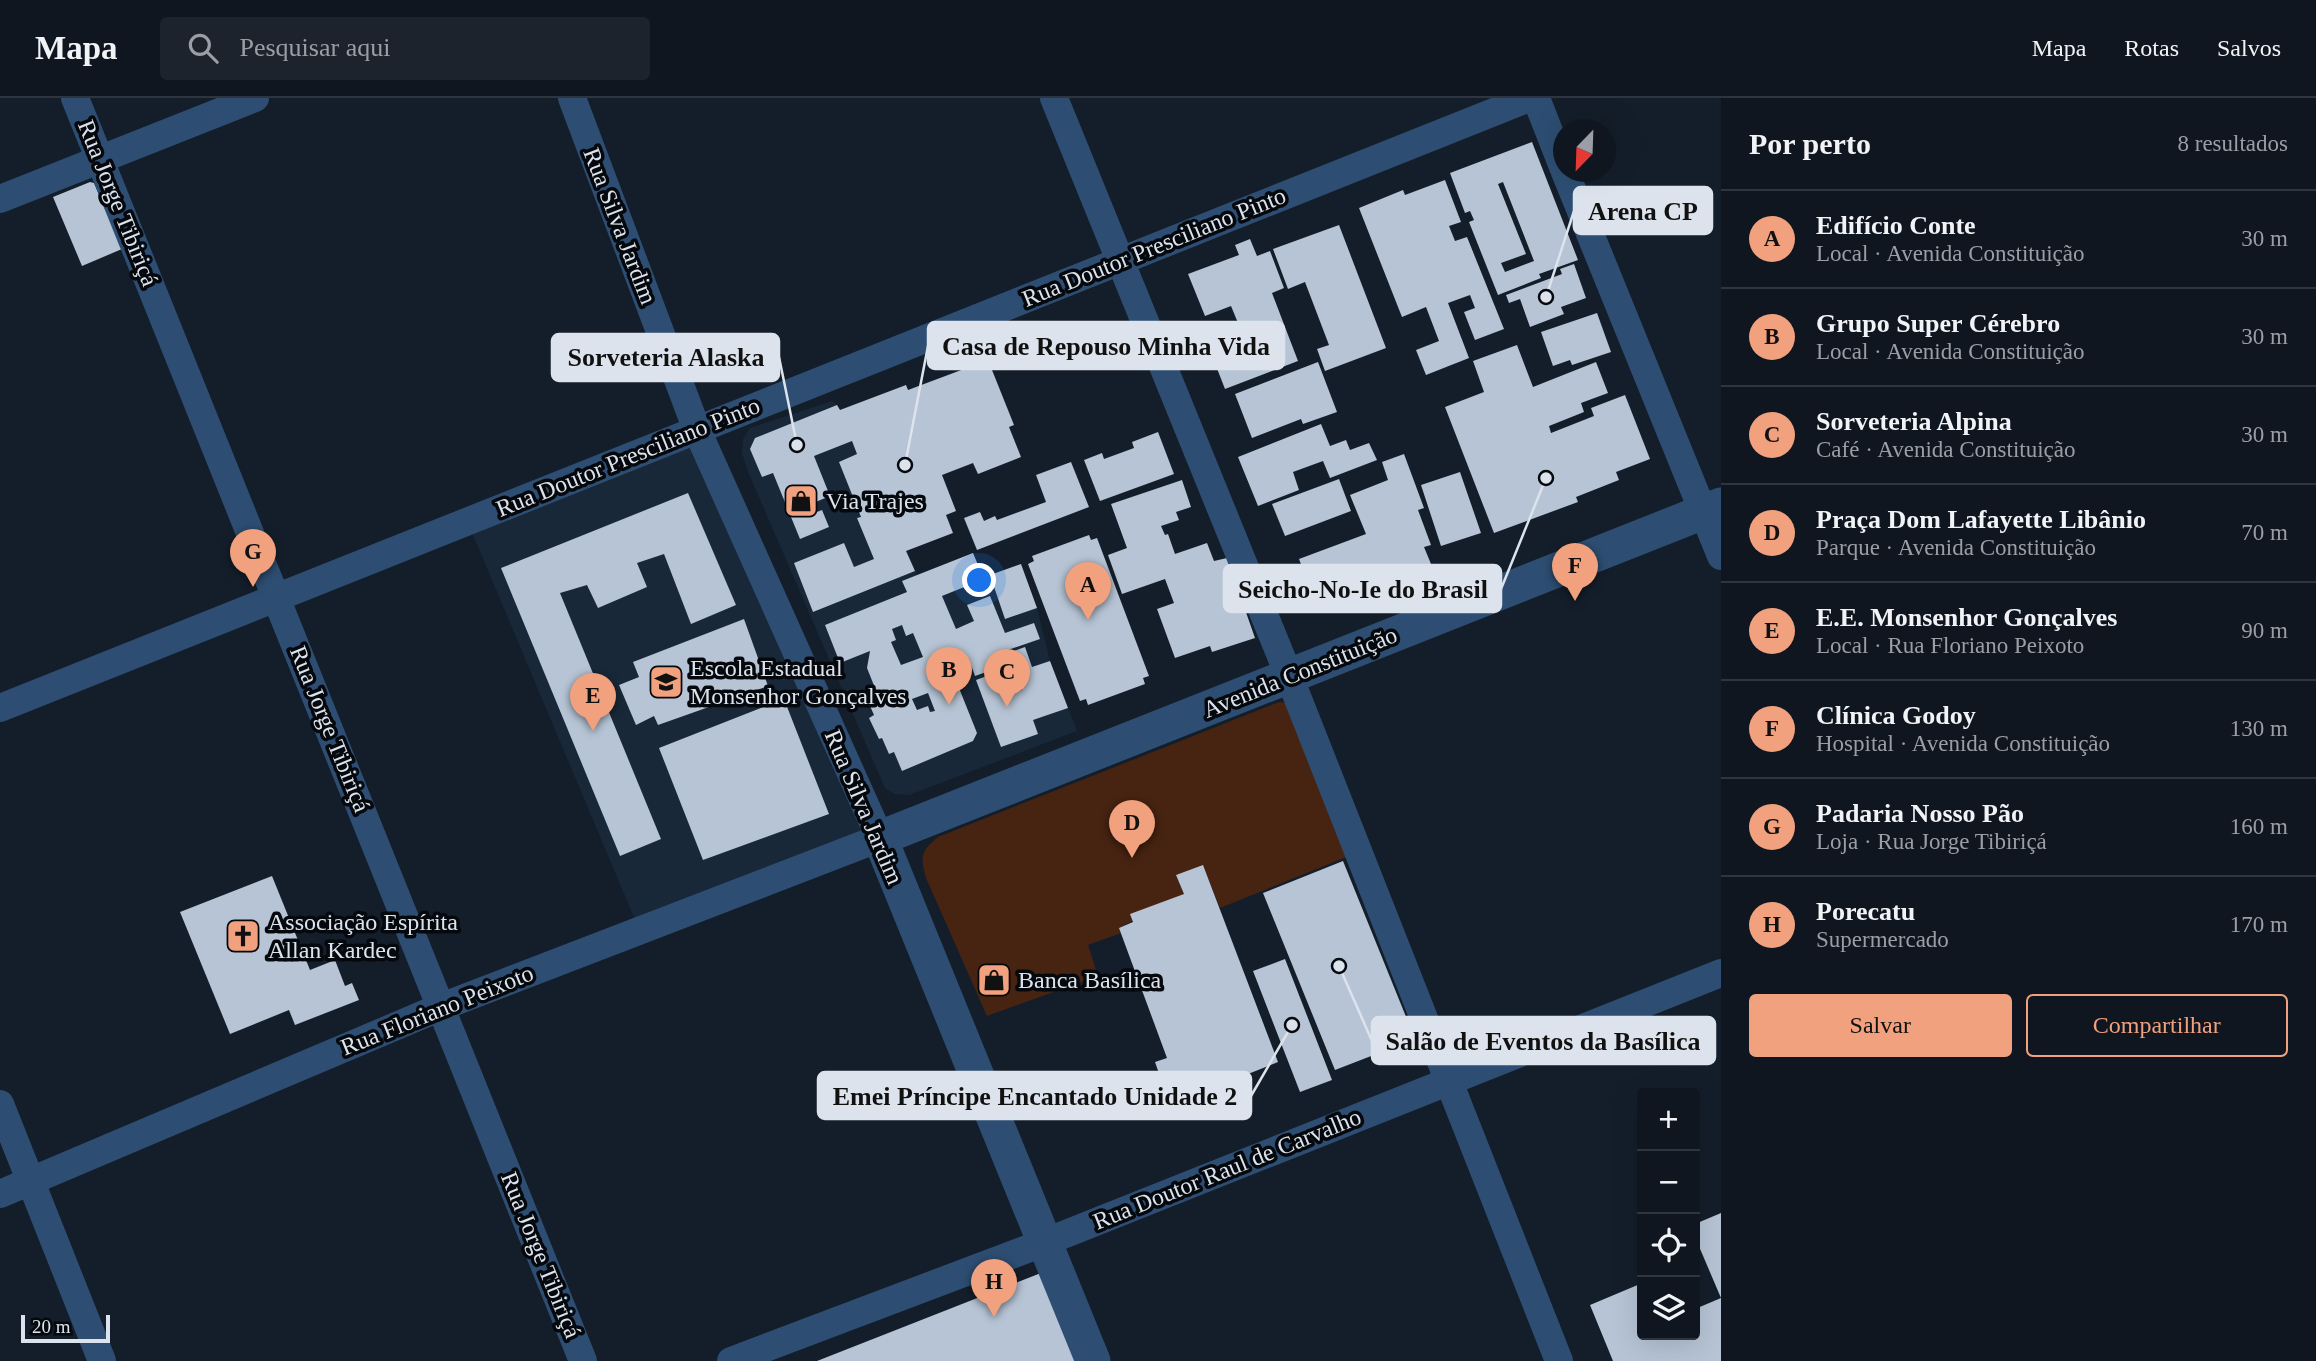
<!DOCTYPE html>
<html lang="pt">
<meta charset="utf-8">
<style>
:root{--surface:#0f1620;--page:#1d232d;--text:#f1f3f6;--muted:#9b9fa5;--line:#2f353e;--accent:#f1a17d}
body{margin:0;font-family:Georgia,serif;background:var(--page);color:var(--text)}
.controls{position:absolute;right:21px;bottom:21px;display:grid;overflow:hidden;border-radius:7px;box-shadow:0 7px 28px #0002}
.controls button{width:63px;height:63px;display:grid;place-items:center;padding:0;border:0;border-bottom:2px solid var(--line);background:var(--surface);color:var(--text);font:35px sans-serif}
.compass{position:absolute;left:1553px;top:21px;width:63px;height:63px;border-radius:50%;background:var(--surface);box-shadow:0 7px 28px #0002;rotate:203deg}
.scale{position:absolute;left:21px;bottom:18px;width:89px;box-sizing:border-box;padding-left:7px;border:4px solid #dce3ec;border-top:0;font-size:19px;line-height:24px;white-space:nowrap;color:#dce3ec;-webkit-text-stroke:5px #05080d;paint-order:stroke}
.you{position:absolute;left:980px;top:483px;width:24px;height:24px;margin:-18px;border:5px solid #fff;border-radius:50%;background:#1a73e8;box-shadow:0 0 0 10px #1a73e833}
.badge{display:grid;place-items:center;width:46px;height:46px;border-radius:50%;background:var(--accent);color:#111;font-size:23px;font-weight:700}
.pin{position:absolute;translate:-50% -58px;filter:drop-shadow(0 2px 4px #0008)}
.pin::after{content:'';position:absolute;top:37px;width:24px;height:21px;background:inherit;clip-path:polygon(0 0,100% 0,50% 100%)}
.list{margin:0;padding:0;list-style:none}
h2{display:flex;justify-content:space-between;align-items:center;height:91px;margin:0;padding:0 28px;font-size:30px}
h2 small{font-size:23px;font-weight:400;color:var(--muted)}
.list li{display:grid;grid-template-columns:46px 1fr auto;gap:21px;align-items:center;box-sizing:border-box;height:98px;padding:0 28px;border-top:2px solid var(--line)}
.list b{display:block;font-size:26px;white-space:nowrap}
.list p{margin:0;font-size:23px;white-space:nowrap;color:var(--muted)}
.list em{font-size:23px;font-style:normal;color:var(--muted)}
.actions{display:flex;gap:14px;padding:21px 28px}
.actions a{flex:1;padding:16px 0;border:2px solid var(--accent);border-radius:7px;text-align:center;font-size:24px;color:var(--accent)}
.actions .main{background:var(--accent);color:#111}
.icon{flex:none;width:38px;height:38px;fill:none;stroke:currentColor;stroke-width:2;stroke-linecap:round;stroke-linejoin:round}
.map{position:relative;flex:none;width:1721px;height:1263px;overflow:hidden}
header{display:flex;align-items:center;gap:42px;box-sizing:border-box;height:98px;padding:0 35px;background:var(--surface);border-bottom:2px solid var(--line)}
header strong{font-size:33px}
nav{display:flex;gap:38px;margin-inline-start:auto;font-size:24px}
.search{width:490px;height:63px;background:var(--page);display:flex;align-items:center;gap:18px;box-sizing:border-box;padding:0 24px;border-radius:7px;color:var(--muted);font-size:26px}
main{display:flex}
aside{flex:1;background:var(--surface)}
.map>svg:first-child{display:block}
</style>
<header>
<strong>Mapa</strong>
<div class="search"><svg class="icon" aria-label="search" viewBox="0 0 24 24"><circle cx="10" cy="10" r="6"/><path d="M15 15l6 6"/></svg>Pesquisar aqui</div>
<nav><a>Mapa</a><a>Rotas</a><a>Salvos</a></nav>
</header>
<main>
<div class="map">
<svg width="1721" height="1263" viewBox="0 0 1721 1263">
<rect width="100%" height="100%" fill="#141e2a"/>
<!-- built -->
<path fill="#182838" d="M832 303 837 307 857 356 867 353 917 477 973 455 984 481 1021 466 1037 510 1050 563 1077 633 909 697 895 696 885 690 749 376 742 355 743 341 750 330Z
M692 344 864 737 636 824 471 432Z"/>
<!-- green -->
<path fill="#472312" d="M1279 604 1288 605 1349 758 1220 810 1203 768 1176 777 1184 796 1119 830 1121 835 1088 847 1098 878 987 918 926 780C920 758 921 753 938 739Z"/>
<!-- building -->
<path fill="#b6c4d5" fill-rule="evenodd" d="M1532 44 1578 162 1539 176 1541 180 1498 197 1469 124 1474 122 1470 113 1465 115 1450 75ZM1503 84 1534 163 1505 174 1501 165 1526 156 1498 86Z
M1445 82 1461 124 1449 128 1455 143 1467 139 1504 231 1475 242 1464 214 1475 210 1470 197 1448 205 1469 260 1426 277 1416 252 1439 243 1426 209 1402 219 1359 110 1403 92 1405 97Z
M90 84 94 85 122 151 82 168 53 99Z
M1339 127 1386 250 1325 273 1317 251 1329 247 1305 184 1288 191 1273 151Z
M1250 141 1257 158 1270 153 1284 190 1272 195 1298 263 1225 291 1209 250 1220 246 1222 251 1245 242 1231 208 1205 218 1188 176 1239 157 1235 147Z
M1574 166 1586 200 1561 209 1564 216 1530 229 1520 201 1509 205 1506 197 1562 176 1560 171Z
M1597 215 1611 254 1572 267 1570 262 1553 268 1541 234Z
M1517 247 1533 289 1596 264 1608 295 1581 305 1584 314 1549 328 1551 335 1594 318 1591 310 1625 297 1650 361 1616 374 1619 382 1576 399 1578 404 1494 435 1445 309 1484 294 1473 263Z
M988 262 1014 327 1009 329 1021 359 978 376 973 365 942 377 956 413 946 417 953 435 906 453 915 473 813 514 794 465 844 445 854 469 874 461 857 420 861 419 839 364 857 356 852 343 814 358 830 398 806 408 809 417 822 412 829 429 800 441 773 375 762 379 750 351 755 340 837 307 840 312 906 287 908 292Z
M1318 264 1337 314 1303 326 1301 321 1252 340 1235 296Z
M1321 326 1330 348 1346 342 1350 352 1369 345 1377 362 1330 380 1323 363 1293 374 1299 392 1258 408 1238 359Z
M1158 334 1174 376 1100 403 1084 362 1102 355 1104 361 1134 350 1132 344Z
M1404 356 1424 410 1418 412 1431 447 1424 449 1431 466 1316 506 1299 461 1366 436 1350 397 1388 382 1382 364Z
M1071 364 1089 409 977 452 964 420 980 414 984 423 995 418 997 422 1046 404 1036 377Z
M1460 374 1481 435 1441 448 1421 387Z
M1339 381 1351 413 1285 438 1272 406Z
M1182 382 1191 409 1176 414 1179 422 1161 428 1165 437 1168 436 1175 456 1207 445 1214 463 1227 460 1255 540 1212 554 1210 548 1175 560 1157 511 1174 505 1165 481 1122 496 1108 457 1127 450 1111 406Z
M688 395 736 507 691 526 664 456 637 465 647 489 598 510 587 487 560 495 661 741 620 758 501 470Z
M1089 437 1091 442 1097 440 1149 578 1143 580 1145 586 1088 607 1086 601 1080 603 1028 466 1034 463 1032 458Z
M973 455 984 481 942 498 956 531 974 523 967 507 990 498 1005 535 1034 525 1040 541 1005 553 1009 566 975 578 969 561 962 563 969 580 957 585 977 635 973 643 902 673 894 654 889 656 882 640 879 641 869 620 874 617 866 599 877 595 867 570 870 553 840 565 825 527 907 494 902 483ZM902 527 906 538 913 535 923 559 901 567 891 544 896 542 892 531ZM944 570 948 580 938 584 933 574ZM928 595 935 613 930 614 928 608 917 612 912 601Z
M1021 466 1037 510 1005 521 990 477Z
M744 521 768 588 658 627 654 618 636 627 619 587 639 579 633 564Z
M1025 549 1032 569 1050 563 1068 610 1033 622 1038 636 1001 649 976 582 1003 572 1012 596 1022 592 1008 555Z
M784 601 829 716 703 762 659 650Z
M1343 763 1415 941 1335 972 1263 795Z
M1203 767 1278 964 1248 976 1240 987 1234 990 1227 992 1214 988 1169 1004 1155 964 1167 960 1119 830 1133 824 1130 816 1184 796 1176 777Z
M272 778 310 872 335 862 345 888 352 885 359 902 295 927 289 912 230 936 180 814Z
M1285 861 1332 982 1300 994 1253 873Z
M1721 1115V1263H1613L1590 1207 1640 1186 1642 1193V1237H1695V1211L1721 1200 1695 1139V1126Z
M1041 1175 1077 1263H817Z"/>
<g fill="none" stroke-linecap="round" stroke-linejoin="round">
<!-- minor -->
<path stroke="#2d4e72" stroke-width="28" d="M75 0 583 1263
M1054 0 1289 578 1559 1263
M1536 0 1563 69
M1565 74 1721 458
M0 101 255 0
M0 610 1529 0
M0 1006 102 1263
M0 1096 441 909 880 740 697 332 572 0
M731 1263 1043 1145 1721 875"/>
<!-- tertiary -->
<path stroke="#2d4e72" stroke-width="35" d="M1093 1263 880 740 1721 407"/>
</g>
<!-- icons -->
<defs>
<symbol id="shop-square" viewBox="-11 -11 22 22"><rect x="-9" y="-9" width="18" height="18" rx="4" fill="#f1a17d" stroke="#05080d"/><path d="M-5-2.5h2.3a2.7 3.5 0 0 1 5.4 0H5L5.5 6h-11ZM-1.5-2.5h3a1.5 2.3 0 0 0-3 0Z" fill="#111"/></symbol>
<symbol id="school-square" viewBox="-11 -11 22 22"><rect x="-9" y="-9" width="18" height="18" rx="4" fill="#f1a17d" stroke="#05080d"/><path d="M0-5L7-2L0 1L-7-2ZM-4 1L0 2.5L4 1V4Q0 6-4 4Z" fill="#111"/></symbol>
<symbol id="church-square" viewBox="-11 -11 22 22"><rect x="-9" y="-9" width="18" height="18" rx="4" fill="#f1a17d" stroke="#05080d"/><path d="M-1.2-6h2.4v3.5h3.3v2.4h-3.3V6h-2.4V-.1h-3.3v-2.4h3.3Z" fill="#111"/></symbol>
</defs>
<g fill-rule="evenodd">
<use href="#shop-square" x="782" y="384" width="38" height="38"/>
<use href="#school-square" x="647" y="565" width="38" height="38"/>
<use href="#church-square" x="224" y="819" width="38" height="38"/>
<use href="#shop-square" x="975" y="863" width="38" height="38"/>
</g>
<g text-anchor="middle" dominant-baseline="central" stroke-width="7" stroke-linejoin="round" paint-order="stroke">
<!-- street labels -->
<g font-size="24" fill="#dce3ec" stroke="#05080d">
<text transform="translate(118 105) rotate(68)">Rua Jorge Tibiriçá</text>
<text transform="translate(620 128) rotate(69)">Rua Silva Jardim</text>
<text transform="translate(1154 149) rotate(-22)">Rua Doutor Presciliano Pinto</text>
<text transform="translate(628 359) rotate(-22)">Rua Doutor Presciliano Pinto</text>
<text transform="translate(1300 574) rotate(-22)">Avenida Constituição</text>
<text transform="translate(330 631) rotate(68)">Rua Jorge Tibiriçá</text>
<text transform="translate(864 709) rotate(67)">Rua Silva Jardim</text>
<text transform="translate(437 912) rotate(-22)">Rua Floriano Peixoto</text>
<text transform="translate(1227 1071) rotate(-22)">Rua Doutor Raul de Carvalho</text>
<text transform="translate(541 1157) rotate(68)">Rua Jorge Tibiriçá</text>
</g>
<!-- poi labels -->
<g font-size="24" fill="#dce3ec" stroke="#05080d" text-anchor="start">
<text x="826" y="403">Via Trajes</text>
<text x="690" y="570">Escola Estadual<tspan x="690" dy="28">Monsenhor Gonçalves</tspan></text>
<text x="268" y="824">Associação Espírita<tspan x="268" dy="28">Allan Kardec</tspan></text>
<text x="1018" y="882">Banca Basílica</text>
</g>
</g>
<!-- callouts -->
<path fill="none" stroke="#dce3ec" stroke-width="2.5" d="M1546 199L1574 113M905 367L928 248M797 347L779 259M1546 380L1501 491M1339 868L1372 943M1292 927L1251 998"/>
<g fill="#dce3ec" stroke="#05080d" stroke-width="2.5">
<circle cx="1546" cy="199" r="7"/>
<circle cx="905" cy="367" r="7"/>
<circle cx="797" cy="347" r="7"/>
<circle cx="1546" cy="380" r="7"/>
<circle cx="1339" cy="868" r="7"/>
<circle cx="1292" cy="927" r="7"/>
</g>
<g fill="#dce3ec" stroke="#dce3ec" stroke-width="2.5">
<rect x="1574" y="89" width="138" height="47" rx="7"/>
<rect x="928" y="224" width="356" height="47" rx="7"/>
<rect x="552" y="236" width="227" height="47" rx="7"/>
<rect x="1224" y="467" width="277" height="47" rx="7"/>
<rect x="1372" y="919" width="343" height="47" rx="7"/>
<rect x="818" y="974" width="433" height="47" rx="7"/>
</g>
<g font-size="26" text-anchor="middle" font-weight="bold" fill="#111">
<text x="1643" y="122">Arena CP</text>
<text x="1106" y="257">Casa de Repouso Minha Vida</text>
<text x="666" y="268">Sorveteria Alaska</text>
<text x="1363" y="500">Seicho-No-Ie do Brasil</text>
<text x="1543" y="952">Salão de Eventos da Basílica</text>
<text x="1035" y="1007">Emei Príncipe Encantado Unidade 2</text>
</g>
</svg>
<div class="controls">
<button>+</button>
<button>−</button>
<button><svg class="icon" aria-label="locate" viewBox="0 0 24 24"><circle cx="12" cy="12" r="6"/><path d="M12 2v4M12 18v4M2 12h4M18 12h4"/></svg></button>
<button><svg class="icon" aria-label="layers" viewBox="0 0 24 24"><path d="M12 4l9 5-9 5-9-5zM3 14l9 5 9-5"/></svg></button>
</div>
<svg class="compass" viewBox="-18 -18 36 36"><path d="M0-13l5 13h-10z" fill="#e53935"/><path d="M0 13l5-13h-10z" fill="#9b9fa5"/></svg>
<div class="scale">20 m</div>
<div class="you"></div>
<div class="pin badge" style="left:1088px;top:522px">A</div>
<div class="pin badge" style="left:949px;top:607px">B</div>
<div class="pin badge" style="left:1007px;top:609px">C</div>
<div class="pin badge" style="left:1132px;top:760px">D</div>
<div class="pin badge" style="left:593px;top:633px">E</div>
<div class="pin badge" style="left:1575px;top:503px">F</div>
<div class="pin badge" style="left:253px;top:489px">G</div>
<div class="pin badge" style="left:994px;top:1219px">H</div>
</div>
<aside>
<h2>Por perto<small>8 resultados</small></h2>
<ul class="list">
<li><span class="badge">A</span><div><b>Edifício Conte</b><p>Local · Avenida Constituição</p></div><em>30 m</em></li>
<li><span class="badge">B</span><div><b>Grupo Super Cérebro</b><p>Local · Avenida Constituição</p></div><em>30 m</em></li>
<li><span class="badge">C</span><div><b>Sorveteria Alpina</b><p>Café · Avenida Constituição</p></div><em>30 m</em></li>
<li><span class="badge">D</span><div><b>Praça Dom Lafayette Libânio</b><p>Parque · Avenida Constituição</p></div><em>70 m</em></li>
<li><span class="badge">E</span><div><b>E.E. Monsenhor Gonçalves</b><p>Local · Rua Floriano Peixoto</p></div><em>90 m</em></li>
<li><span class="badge">F</span><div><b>Clínica Godoy</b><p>Hospital · Avenida Constituição</p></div><em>130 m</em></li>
<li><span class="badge">G</span><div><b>Padaria Nosso Pão</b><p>Loja · Rua Jorge Tibiriçá</p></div><em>160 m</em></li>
<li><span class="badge">H</span><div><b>Porecatu</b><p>Supermercado</p></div><em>170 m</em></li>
</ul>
<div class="actions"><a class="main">Salvar</a><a>Compartilhar</a></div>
</aside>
</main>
